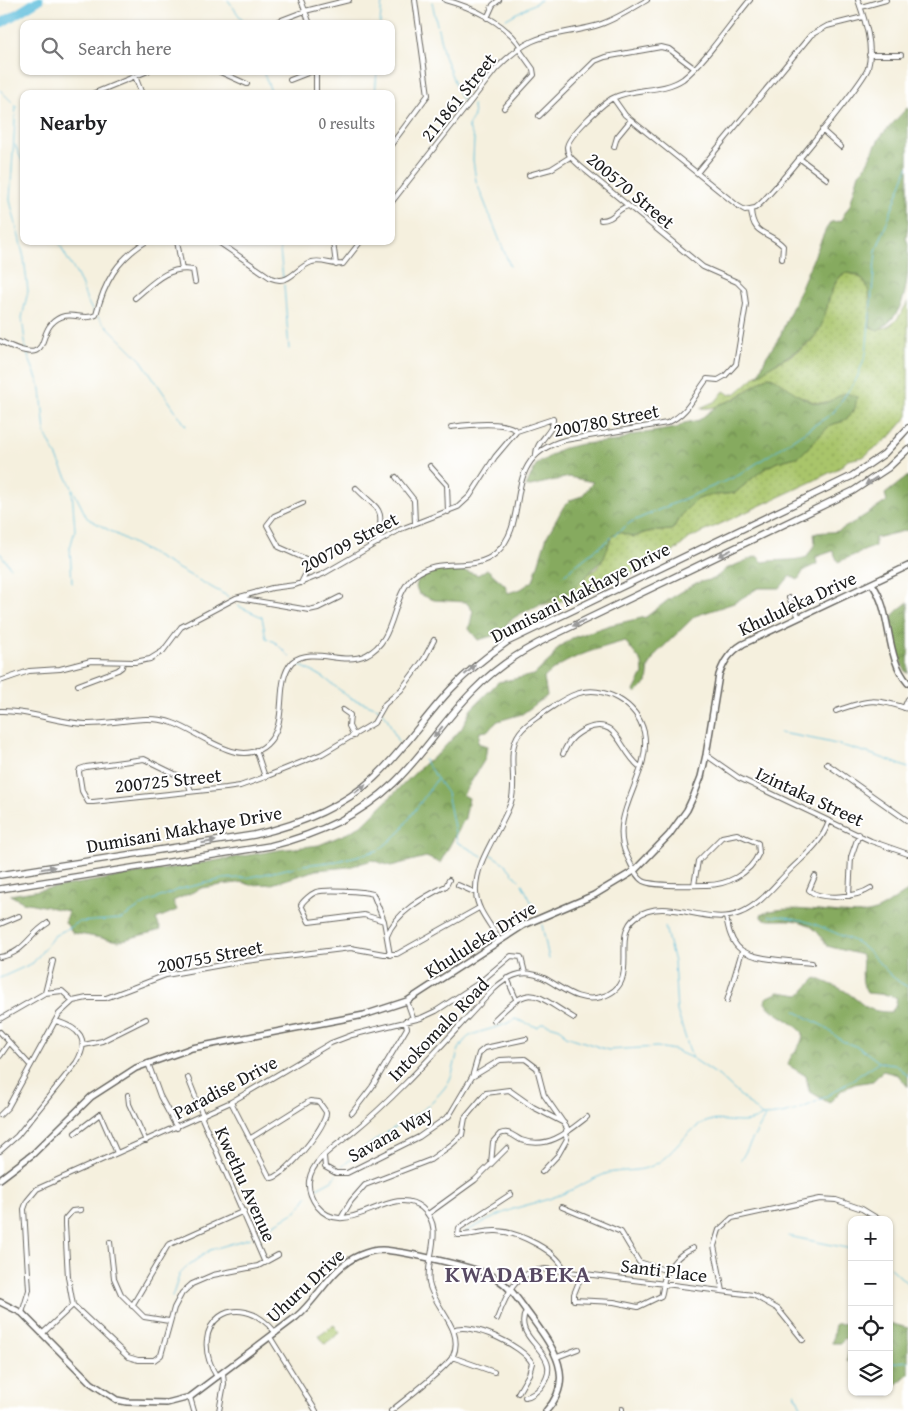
<!DOCTYPE html>
<meta charset="utf-8">
<style>
:root{--surface:#fff;--page:#f6f6f6;--text:#202124;--muted:#757577;--line:#e0e0e0}
body{margin:0;font-family:"Gentium Book Plus",serif;background:var(--page);color:var(--text)}
.controls{position:absolute;right:15px;bottom:15px;display:grid;overflow:hidden;border-radius:10px;box-shadow:0 1px 4px #0004}
.controls button{width:45px;height:45px;display:grid;place-items:center;padding:0;border:0;border-bottom:1px solid var(--line);background:var(--surface);color:var(--text);font:25px sans-serif}
.list{margin:0;padding:0;list-style:none}
h2{display:flex;justify-content:space-between;align-items:center;height:65px;margin:0;padding:0 20px;font-size:21px}
h2 small{font-size:16px;font-weight:400;color:var(--muted)}
.icon{flex:none;width:28px;height:28px;fill:none;stroke:currentColor;stroke-width:2;stroke-linecap:round;stroke-linejoin:round}
.map{position:relative;flex:none;width:908px;height:1411px;overflow:hidden}
.search{position:absolute;background:var(--surface);box-shadow:0 1px 4px #0004;left:20px;top:20px;width:375px;height:55px;display:flex;align-items:center;gap:12px;box-sizing:border-box;padding:0 18px;border-radius:10px;color:var(--muted);font-size:19px}
.panel{position:absolute;background:var(--surface);box-shadow:0 1px 4px #0004;left:20px;top:90px;width:375px;height:155px;border-radius:10px}
.map>svg:first-child{display:block}
</style>
<div class="map">
<svg width="908" height="1411" viewBox="0 0 908 1411">
<defs>
<pattern id="grass-dots" width="8" height="8" patternUnits="userSpaceOnUse" patternTransform="scale(1.25)"><rect width="8" height="8" fill="#a9c56b"/><path d="M2 2h.1M6 6h.1" fill="none" stroke="#91a95c" stroke-width="1.8" stroke-linecap="round"/></pattern>
<pattern id="forest-crowns" width="20" height="18" patternUnits="userSpaceOnUse" patternTransform="scale(1.25)"><rect width="20" height="18" fill="#86aa5f"/><path d="M2 6a3 3 0 1 1 6 0M12 15a3 3 0 1 1 6 0" fill="none" stroke="#6d8a4e"/></pattern>
</defs>
<rect width="100%" height="100%" fill="#fff"/>
<filter id="ink" filterUnits="userSpaceOnUse"><feTurbulence type="fractalNoise" baseFrequency=".02" numOctaves="2"/><feDisplacementMap in="SourceGraphic" scale="10" xChannelSelector="R" yChannelSelector="G"/><feConvolveMatrix kernelMatrix="1 2 1 2 8 2 1 2 1" color-interpolation-filters="sRGB"/></filter>
<filter id="wash" filterUnits="userSpaceOnUse"><feTurbulence type="fractalNoise" baseFrequency=".0096" numOctaves="4" result="noise"/><feDisplacementMap in="SourceGraphic" scale="20" xChannelSelector="R" yChannelSelector="G"/><feGaussianBlur stdDeviation="1.12" result="paint"/><feColorMatrix in="noise" values="0 0 0 0 0 0 0 0 0 0 0 0 0 0 0 0 0 1.4 0 .05"/><feComposite in="paint" operator="in"/></filter>
<g filter="url(#wash)">
<rect width="100%" height="100%" fill="#f5f0de"/>
<!-- grass -->
<path fill="url(#grass-dots)" stroke="#627044" d="M848 273C877 279 870 304 870 327 890 334 900 317 908 301V416L891 436 863 457 848 460 841 467 811 482 690 538 672 553 644 568 585 596 541 605 574 589 584 577 596 569 604 558 612 535 619 532 634 537 647 532 672 530 683 513 696 500 707 496 735 493 761 471 777 462 800 456 830 425 841 422 842 394C836 398 828 404 821 403 808 403 782 386 773 378 748 384 728 411 700 408L716 401 724 391 730 395 736 393C746 385 757 373 769 367 785 358 804 351 816 335 826 322 830 274 848 273Z"/>
<!-- forest -->
<path fill="url(#forest-crowns)" stroke="#51633e" d="M908 107V224L906 238 908 244C908 280 908 314 878 330L870 327C870 306 875 272 844 273 825 287 830 318 815 336 799 354 775 360 758 376L766 357 779 338 826 229 831 222 840 221 850 205 859 173 865 167 880 137Z
M768 376C785 381 804 407 825 403 832 401 838 395 846 393L857 397 855 408 848 418 841 422 830 425 800 456 777 462 761 471 735 493 707 496 696 500 683 513 672 530 647 532 634 537 619 532 612 535 604 558 574 589 520 614 509 621 502 633 478 640 469 629 473 611 466 602 434 600 419 594 416 587C420 561 462 569 478 575L487 569 505 585 508 593 521 589 533 581 547 536 564 506 570 500 582 496 593 482 569 477 526 487 536 465 561 449 581 444 618 441 632 435 677 428 684 423 699 420 718 405 735 399Z
M908 476V530L875 538V546L838 562 833 551 816 557 817 564 804 570 798 580 790 576 780 588H758L734 603 695 616 656 654 649 666 647 683 636 693 634 691 643 674 642 663 625 641C597 649 565 657 544 678L547 696 522 714 498 721 487 731 480 732 478 743 487 746 485 759 463 795 469 798 465 818 440 863 426 857 391 866 372 860 349 867 316 870 272 884 250 885 243 882 202 888 173 901 177 910 156 919 161 930 119 941 73 933 65 922 68 911 23 902 10 895 279 850 319 845 350 832 364 823 424 764 438 754 462 728 471 709 498 682 534 675 552 658 557 649 572 638 610 625 646 617 668 600 696 583 714 579 726 569 757 556 763 562C778 559 792 562 807 557L815 544 814 534C822 531 830 533 838 531 844 529 880 506 887 501L885 494Z
M908 602V674C901 669 888 624 893 616 895 611 904 606 908 602Z
M908 891V1087L898 1075 883 1071 873 1081 855 1084 842 1090 829 1103 809 1091 806 1076 788 1065C791 1051 802 1049 803 1033 791 1019 774 1015 765 1003L766 998 779 992 800 995 816 978C825 982 836 986 845 991 865 1004 864 1012 891 1012L895 1007 897 998 889 995 867 993C859 980 864 969 862 955L827 946C815 925 804 919 779 920 773 920 766 921 761 917V915C783 901 838 917 868 913 882 911 895 898 908 891Z
M852 1323V1362L847 1360 850 1340 844 1338 841 1343H832L835 1324Z
M889 1323 908 1328V1374L894 1387 893 1377 889 1374Z"/>
<!-- pitch -->
<path fill="#a9c56b" stroke="#627044" d="M334 1325 340 1333 325 1344 319 1336Z"/>
<g fill="none" stroke-linecap="round" stroke-linejoin="round">
<!-- stream -->
<path stroke="#5ebedc" stroke-width="1" d="M228 0 245 24
M432 2 444 56 460 97 465 101
M506 19 541 0
M380 24 382 1
M263 71 272 94
M0 90 16 106 10 200 24 258 28 291 22 318 26 349
M375 94 377 71
M473 105 474 116 468 126 474 139 473 160 476 181 510 266
M15 145 24 165
M59 241C64 255 71 264 78 277 84 289 86 303 95 314
M279 241 283 278
M284 285 289 349
M97 316 141 360 186 426
M27 353 41 389 45 433 87 518 229 597
M0 553 10 567
M562 576 631 522 739 475 833 413 857 378 866 354 876 251 908 167
M72 583 70 548 75 530 72 490
M238 606 262 617 266 638 275 642 290 657
M297 664 323 677 350 698 378 708 387 718 398 742
M780 733C825 740 866 750 908 768
M424 760 447 793 457 842 482 856
M490 854 504 863 519 880
M522 884 536 911
M769 916C804 916 825 929 856 942 876 954 886 977 908 987
M542 925 549 959
M665 927 674 962 677 1011 692 1058
M0 978 33 963 54 936 79 922 121 919 148 902 180 889 224 879 251 877 304 865 338 861 379 850 399 833 437 779
M795 1011 823 1026 842 1041 860 1048 879 1062
M741 1160 765 1117
M339 1170C357 1151 381 1137 403 1122 409 1117 418 1115 423 1110 433 1100 448 1088 452 1074 456 1062 456 1049 466 1039 473 1031 501 1029 515 1019L537 1027 543 1023 560 1028 566 1036 608 1050 657 1047 674 1050 692 1058 719 1076 762 1116C807 1116 843 1085 879 1062L895 1064 908 1076
M317 1188 332 1180 336 1175
M465 1232C480 1224 496 1216 513 1209 529 1204 545 1201 560 1195 576 1189 589 1180 605 1174 621 1169 639 1173 654 1165 674 1155 685 1130 706 1122 722 1116 745 1129 762 1116
M257 1234 297 1211 307 1197
M788 1236 852 1249
M889 1266 908 1284
M172 1297 180 1273 186 1267 210 1250 250 1238
M889 1363 908 1361
M795 1393 803 1411"/>
<!-- river -->
<path stroke="#5ebedc" stroke-width="9" d="M0 24 39 0"/>
</g>
</g>
<g filter="url(#ink)">
<g fill="none" stroke-linecap="round" stroke-linejoin="round">
<defs>
<path id="street" d="M301 0 310 24
M445 0C471 7 505 22 521 47
M861 7 886 0
M487 18 493 5 499 0
M271 24 305 11 349 0
M869 55H901
M218 71 247 84
M135 76 142 94
M290 80 313 71
M92 94 148 71
M316 94V71
M613 98 625 115 738 206 745 210 755 208C766 202 865 80 868 68 874 47 865 20 858 0
M504 108 534 75 533 69 518 48
M539 116 595 61 605 57 661 47 669 49 694 68
M822 130 841 147
M391 145 428 95 415 0
M614 147 617 137 631 120
M799 158 827 179
M697 173 811 35 827 26 863 17
M529 175 551 169 570 157
M391 203 496 69C534 30 548 38 595 26 614 21 631 9 647 0
M751 210C753 237 768 230 783 246L782 259
M601 220C614 220 616 209 628 206
M177 241 182 269
M217 241 271 278C290 286 296 267 312 262 323 259 333 266 343 264L361 241
M333 241 336 265
M135 298C152 284 168 265 193 270L195 282
M0 341C59 371 31 330 61 317 72 312 85 321 96 315 104 283 117 259 147 241
M451 427C467 425 505 420 517 431
M430 466 447 485 448 512
M396 477 414 500 415 523
M356 488C380 513 384 504 378 543
M301 583 308 569V560L279 547 267 525 274 516 303 503
M239 598 309 610 318 608 340 597
M789 598 799 617
M0 681 29 671 60 669 91 661 135 662 150 659 163 651 181 627 236 598 272 588 295 585 323 574 401 529 458 507 470 496 495 457 517 431 553 419C554 432 536 441 536 454
M78 685 118 670 122 667 123 662
M904 708 908 699
M343 710 350 715 349 726 354 736
M0 711C29 710 57 723 86 724 114 725 146 713 173 723 200 732 240 770 267 744 290 723 273 684 292 662 314 646 341 666 366 655 397 641 390 597 414 576 439 555 473 574 496 553 533 520 498 458 565 440L667 423C689 413 693 397 707 379L718 380 725 376 736 364 746 304 744 289 737 282 703 267 580 166C574 160 567 156 567 147 568 136 603 103 613 98 635 87 662 93 683 79 704 63 732 21 750 0
M836 711C868 699 876 698 908 709
M563 754C568 741 574 735 586 729 618 715 619 751 640 767
M706 755 739 778 871 841 908 854
M827 764 908 821
M265 777 322 754 374 723 385 704 401 690 424 659 434 640
M191 791 187 780 144 759 86 767 80 769 79 772 82 791 88 802H93L226 788 240 786 265 777 256 750
M815 876 809 890C820 901 858 897 871 888
M458 885 476 893
M849 896 851 857 859 834
M726 917C728 927 730 938 737 946 749 961 794 961 812 963
M384 921 364 915 309 922 301 905C303 901 311 894 316 892 325 889 363 891 373 894L384 921 390 955
M0 924 19 916
M387 936C396 912 424 897 446 886L449 880
M499 940C491 924 477 911 476 893 474 861 501 831 511 802 518 779 505 752 520 732 526 724 535 719 543 713 554 706 564 698 576 694 603 684 637 703 644 732 653 775 606 814 627 856 631 864 635 876 643 881 654 887 690 885 704 885 726 886 750 874 759 853L758 843 737 834 722 837 698 861 694 885
M0 957C25 953 28 935 48 923
M507 978 516 999
M45 993 53 961
M407 1001 413 1018 410 1019
M727 1001 742 951
M0 1019 45 993 62 991 73 1001
M494 1020C532 982 532 993 574 1018
M0 1032 29 1064
M84 1045 102 1041 146 1019
M0 1056 9 1043
M148 1063 160 1096 177 1128
M472 1077 500 1060 525 1059 537 1068 544 1095 567 1128 565 1134 567 1139 558 1155 542 1172
M188 1078 203 1116
M128 1095 129 1104 146 1141
M231 1102 269 1176 272 1178C286 1175 327 1126 326 1112L319 1102 310 1101 251 1138
M352 1113 372 1087 407 1028 405 1021
M0 1115 8 1107 59 1014 73 1001 87 998H106L166 975 238 962 351 948 384 954H397L479 908
M201 1116 265 1263
M75 1133 100 1114 117 1153
M0 1151 17 1136 76 1063C91 1039 79 1028 56 1021
M324 1156 325 1167 336 1173H347L419 1137 449 1116 472 1077 479 1053 485 1048 526 1039
M491 1164 493 1142 500 1134C509 1130 513 1136 521 1140 548 1150 568 1132 587 1117
M511 1194 459 1228 458 1235C471 1236 484 1230 497 1231 518 1232 559 1251 565 1272
M562 1207 621 1232 639 1262 668 1271
M428 1214 475 1180 507 1148
M341 1218 351 1201 365 1185 430 1160 451 1145 462 1135 465 1118 486 1093 509 1090 533 1107 564 1123
M110 1242 114 1278 121 1294 144 1317 169 1321
M582 1274 574 1294V1300L614 1302 638 1307 661 1296C663 1291 663 1285 664 1280 669 1265 679 1254 693 1248
M723 1291 714 1246 719 1230 732 1218 820 1199 836 1200 862 1209 880 1220
M73 1305 128 1357 138 1360H154L161 1355 174 1308 182 1293 192 1284 213 1275 258 1266 278 1255
M132 1306 168 1245 244 1211
M22 1313 29 1290 24 1209 27 1201 37 1189 231 1102 331 1043 352 1035 421 1018 436 1011 479 983 511 956 521 957 525 973
M497 1319C506 1295 516 1271 545 1269L753 1295 778 1309 803 1340
M453 1330C471 1321 523 1346 532 1363L529 1374 518 1393
M43 1333 73 1305 68 1277 65 1225V1219L72 1211 81 1210
M270 1337 316 1411
M452 1357 494 1372
M557 1357 578 1349
M217 1377C184 1323 237 1285 276 1333
M190 1397 194 1411
M525 1397C532 1396 536 1392 541 1387 568 1352 510 1342 526 1311
M622 1409V1411
M219 1411 224 1384 223 1373
M391 1411C402 1402 448 1367 453 1356 465 1329 434 1308 429 1283 425 1258 446 1228 422 1208 390 1181 347 1243 317 1206 312 1199 308 1190 309 1181 312 1159 337 1145 353 1132 404 1090 448 1037 494 989 541 945 559 1009 601 997 644 985 609 937 636 917 666 895 707 927 740 913 760 905 774 886 789 871 804 856 822 843 829 821"/>
<path id="secondary" d="M872 584C893 612 884 656 908 683
M0 1179 33 1154 91 1097 136 1068 192 1048 364 1015 407 1001 524 925 594 895 634 871 669 835 687 810 694 795 701 777 706 755 719 675C724 661 730 652 743 644L908 566
M0 1302 22 1313 91 1383 117 1400 127 1402 167 1403 190 1397 296 1317C319 1298 331 1267 360 1255 367 1252 375 1250 382 1250 402 1251 480 1268 496 1278 512 1288 520 1303 531 1317 552 1346 577 1378 546 1411"/>
<path id="primary" d="M0 875 254 835C298 825 340 809 374 778 403 751 424 718 451 689 468 671 487 656 507 642L852 476 884 454 908 428
M0 889 270 846C316 835 359 816 394 783 423 755 444 720 473 691 495 668 521 651 550 637L853 491 888 468 908 449"/>
</defs>
<!-- street casing -->
<use href="#street" stroke="#686660" stroke-width="6"/>
<!-- secondary casing -->
<use href="#secondary" stroke="#686660" stroke-width="8"/>
<!-- primary casing -->
<use href="#primary" stroke="#686660" stroke-width="8"/>
<!-- street -->
<use href="#street" stroke="#fff" stroke-width="4"/>
<!-- secondary -->
<use href="#secondary" stroke="#fff" stroke-width="5"/>
<!-- primary -->
<use href="#primary" stroke="#fff" stroke-width="5.5"/>
</g>
<!-- one-way arrows -->
<defs><path id="oneway-solid" d="M-6-.8H1V-3.2L6.5 0L1 3.2V.8H-6Z" transform="scale(1.25)"/></defs>
<g fill="#999">
<use href="#oneway-solid" transform="translate(871 481) rotate(146)"/>
<use href="#oneway-solid" transform="translate(725 553) rotate(154)"/>
<use href="#oneway-solid" transform="translate(579 623) rotate(155)"/>
<use href="#oneway-solid" transform="translate(470 670) rotate(-42)"/>
<use href="#oneway-solid" transform="translate(438 732) rotate(129)"/>
<use href="#oneway-solid" transform="translate(360 789) rotate(-36)"/>
<use href="#oneway-solid" transform="translate(209 842) rotate(-9)"/>
<use href="#oneway-solid" transform="translate(48 868) rotate(-9)"/>
</g>
</g>
<g text-anchor="middle" dominant-baseline="central" stroke-width="4" stroke-linejoin="round" paint-order="stroke">
<!-- street labels -->
<g font-size="19" fill="#1c1c1c" stroke="#fff">
<text transform="translate(458 97) rotate(-51)">211861 Street</text>
<text transform="translate(631 190) rotate(40)">200570 Street</text>
<text transform="translate(606 420) rotate(-11)">200780 Street</text>
<text transform="translate(349 542) rotate(-28)">200709 Street</text>
<text transform="translate(580 592) rotate(-27)">Dumisani Makhaye Drive</text>
<text transform="translate(797 603) rotate(-25)">Khululeka Drive</text>
<text transform="translate(168 780) rotate(-6)">200725 Street</text>
<text transform="translate(810 796) rotate(25)">Izintaka Street</text>
<text transform="translate(184 829) rotate(-10)">Dumisani Makhaye Drive</text>
<text transform="translate(480 939) rotate(-32)">Khululeka Drive</text>
<text transform="translate(210 956) rotate(-11)">200755 Street</text>
<text transform="translate(438 1029) rotate(-46)">Intokomalo Road</text>
<text transform="translate(225 1087) rotate(-28)">Paradise Drive</text>
<text transform="translate(390 1134) rotate(-29)">Savana Way</text>
<text transform="translate(246 1184) rotate(66)">Kwethu Avenue</text>
<text transform="translate(664 1270) rotate(7)">Santi Place</text>
<text transform="translate(305 1285) rotate(-43)">Uhuru Drive</text>
</g>
<!-- district labels -->
<g font-size="24" font-weight="bold" letter-spacing="1" fill="#584a63" stroke="#fff">
<text x="518" y="1273">KWADABEKA</text>
</g>
</g>
</svg>
<div class="controls">
<button>+</button>
<button>−</button>
<button><svg class="icon" aria-label="locate" viewBox="0 0 24 24"><circle cx="12" cy="12" r="6"/><path d="M12 2v4M12 18v4M2 12h4M18 12h4"/></svg></button>
<button><svg class="icon" aria-label="layers" viewBox="0 0 24 24"><path d="M12 4l9 5-9 5-9-5zM3 14l9 5 9-5"/></svg></button>
</div>
<div class="search"><svg class="icon" aria-label="search" viewBox="0 0 24 24"><circle cx="10" cy="10" r="6"/><path d="M15 15l6 6"/></svg>Search here</div>
<section class="panel">
<h2>Nearby<small>0 results</small></h2>
<ul class="list">
</ul>
</section>
</div>
